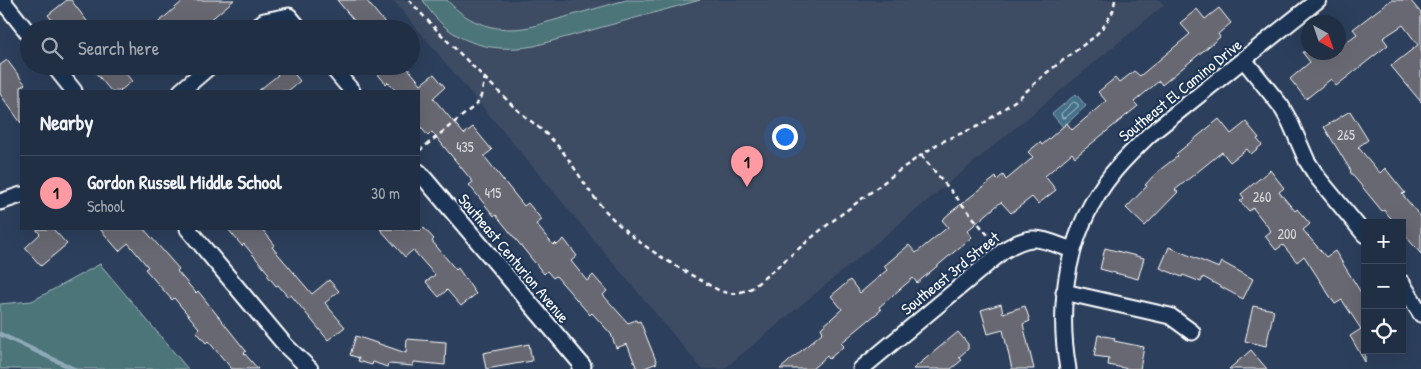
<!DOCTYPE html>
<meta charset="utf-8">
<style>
:root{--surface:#212f45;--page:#2d3b50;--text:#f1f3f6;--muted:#a2a9b3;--line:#3e4a5e;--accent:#ff9aa2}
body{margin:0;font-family:"Patrick Hand",sans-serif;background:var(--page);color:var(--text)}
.controls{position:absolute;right:15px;bottom:15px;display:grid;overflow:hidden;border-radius:0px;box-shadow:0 5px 20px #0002}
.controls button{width:45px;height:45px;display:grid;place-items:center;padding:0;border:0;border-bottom:1px solid var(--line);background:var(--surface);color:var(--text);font:25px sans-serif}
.compass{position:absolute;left:1301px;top:15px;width:45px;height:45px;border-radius:50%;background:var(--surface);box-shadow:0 5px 20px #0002;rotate:140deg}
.you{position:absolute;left:784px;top:136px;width:18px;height:18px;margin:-12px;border:4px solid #fff;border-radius:50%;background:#1a73e8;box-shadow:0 0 0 8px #1a73e833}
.badge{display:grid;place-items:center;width:32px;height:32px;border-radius:50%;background:var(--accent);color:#111;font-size:16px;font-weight:700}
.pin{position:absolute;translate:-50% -41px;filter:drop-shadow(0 1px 2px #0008)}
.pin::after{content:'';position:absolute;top:26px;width:18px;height:15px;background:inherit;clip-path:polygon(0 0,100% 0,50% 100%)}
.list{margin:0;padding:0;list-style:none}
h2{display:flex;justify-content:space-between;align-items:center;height:65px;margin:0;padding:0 20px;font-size:21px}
h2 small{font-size:16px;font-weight:400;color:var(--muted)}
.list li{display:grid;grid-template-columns:32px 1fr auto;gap:15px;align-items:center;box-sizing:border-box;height:75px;padding:0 20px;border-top:1px solid var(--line)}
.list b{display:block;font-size:19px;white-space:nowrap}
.list p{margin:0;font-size:16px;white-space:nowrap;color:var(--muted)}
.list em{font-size:16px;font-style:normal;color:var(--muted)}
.icon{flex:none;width:28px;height:28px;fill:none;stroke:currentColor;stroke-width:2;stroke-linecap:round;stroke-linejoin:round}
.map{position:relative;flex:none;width:1421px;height:369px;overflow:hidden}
.search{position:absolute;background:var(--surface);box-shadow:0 5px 20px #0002;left:20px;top:20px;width:400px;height:55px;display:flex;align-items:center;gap:12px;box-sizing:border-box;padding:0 18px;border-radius:28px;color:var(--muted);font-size:19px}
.panel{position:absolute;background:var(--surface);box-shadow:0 5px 20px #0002;left:20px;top:90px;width:400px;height:140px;border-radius:0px}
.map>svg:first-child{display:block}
</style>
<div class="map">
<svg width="1421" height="369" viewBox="0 0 1421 369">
<rect width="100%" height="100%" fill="#2c3f5c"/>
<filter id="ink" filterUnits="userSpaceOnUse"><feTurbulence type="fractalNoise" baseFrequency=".02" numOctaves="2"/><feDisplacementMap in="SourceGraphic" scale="10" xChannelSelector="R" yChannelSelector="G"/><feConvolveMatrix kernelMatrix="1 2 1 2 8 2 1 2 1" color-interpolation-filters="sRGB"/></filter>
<g filter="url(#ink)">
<!-- built -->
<path fill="#3e4b63" d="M393 0H1160L1164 5 724 369H702Z"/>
<!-- green -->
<path fill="#4b7479" stroke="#a5babc" d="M423 0H447C469 25 498 33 530 27L626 0H700L534 46C489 54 447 42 423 0Z
M100 264 188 369H0V304L32 301Z"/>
<!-- water -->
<path fill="#446f8a" stroke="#8fa9b9" d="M1076 94 1086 106 1063 127 1052 114Z"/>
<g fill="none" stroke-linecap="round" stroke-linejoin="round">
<!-- shore -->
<path stroke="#b4c5d0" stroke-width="1" d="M1074 102 1078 104V107L1065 118H1062L1061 114Z"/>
<!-- stream -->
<path stroke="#8fa9b9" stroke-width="4.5" d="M0 334 74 369"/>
</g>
<!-- building -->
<path fill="#686872" stroke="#fff" d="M67 0H71L93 29H59L48 15Z
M184 0H234L208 22 213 29H151Z
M337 0H366L390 29H361Z
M1391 0H1410L1421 13V102L1391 66 1418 45 1403 25 1383 38 1388 45 1336 86 1331 79 1306 99 1290 79 1310 62 1302 52H1338V48L1357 34 1353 29Z
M1219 8 1231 23 1218 34 1220 37 1162 85 1159 81 1134 102 1138 106 1075 157 1072 153 1045 176 1056 190 1038 204 1032 197 1011 213 1001 202 967 231 972 237 917 283 913 278 879 307 881 310 841 343 844 346 829 359 827 356 812 369H780L823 332 821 328 842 309 831 296 850 280 860 293 887 270 884 266 909 245 916 253 948 227 942 220 951 212 996 177 997 180 1003 175 1006 180 1030 160 1033 157 1028 152 1040 142 1042 145 1067 123 1072 130 1106 101 1098 92 1115 78 1119 83 1134 71 1140 76 1190 34 1180 23 1197 9 1205 19Z
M7 60 25 84 21 87V123L0 94V65Z
M90 66H119L132 81 120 91H111Z
M271 66H288L300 81 288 91H258L278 75Z
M371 66H406L421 84 434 74 445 87 433 98 464 134 473 127 492 150 484 156 524 206 528 203 542 220 536 224 553 245 555 243 557 245 564 239 577 256 571 261 587 281 593 275 607 291 603 295 628 323 636 320 637 322 640 321 657 363 642 369H637L627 344 616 348 611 334 592 313 590 315 556 276 553 278 547 271 544 274 496 215 494 216 469 185 473 182 432 132 428 136 419 125V91H396L388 82 386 84Z
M1350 111 1368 140 1358 147 1380 173 1385 168 1405 193 1402 194 1421 217V254L1402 232V223H1395L1384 210 1382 211 1350 172 1351 171 1324 127Z
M1219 119 1231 134 1246 122 1259 138 1257 139 1262 145 1251 154 1247 149 1230 162 1222 152 1175 190 1178 192 1145 226 1126 208 1147 186 1145 185 1157 172 1178 156 1176 154Z
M1270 170 1284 188 1279 192 1295 211 1297 209 1310 224 1303 230 1326 257 1335 251 1365 299V362L1350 336 1361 329 1342 300 1335 304 1304 256 1297 262 1283 245 1276 250 1265 236 1271 231 1253 208 1249 211 1240 201 1244 198 1241 194Z
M424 228 434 239 432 241 456 270 458 268 476 294 461 306 447 290 439 297 426 282 435 275 413 250 405 257 380 229 422 230Z
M36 229H53L67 244 41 266 25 248 40 234Z
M100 229H144L179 269 177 271 196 293 198 291 246 351 244 353 258 369H232L208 341 206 343 196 331 199 328 174 298 172 300 145 269 148 267 128 243 119 251Z
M228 229H262L275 245 272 247 312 294 329 280 339 291 325 303 345 327 328 340 291 295 288 297 278 285 276 286 267 275 269 274 244 244 242 246Z
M1169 247 1219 268 1222 262 1253 279 1243 299 1203 277 1201 282 1183 275 1182 277 1160 268Z
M1105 248 1144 258 1138 279 1100 269Z
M1001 304 1003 313 1025 306 1030 321 1023 324 1034 369H1012L1003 330 988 334 981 310Z
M1253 306 1274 310 1266 346 1245 341Z
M958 332 968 344V349L959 357 962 360 951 369H913Z
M1098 335 1115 338 1114 341 1144 347 1140 369H1129L1108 365 1109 358 1094 356Z
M356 336 406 353 407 339 446 342 445 365 414 362 413 366 388 364 387 367 373 362 372 365 358 361 359 358 350 355Z
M529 344 532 361 486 369 483 353Z
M1251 350 1267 369H1229Z"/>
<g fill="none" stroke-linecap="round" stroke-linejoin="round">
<defs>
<path id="minor" d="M2 0 29 34
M255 29 264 21 289 16 300 29
M1244 60 1281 106 1290 122 1307 161 1318 178 1365 235
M54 66 74 91
M331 66 352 91
M181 91 210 66
M419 172 583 366 580 369
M0 202 21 195
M188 229 286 346 310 369
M1402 283 1421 314
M1064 292 1170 316 1192 332
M861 369 1003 251C1034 231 1041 240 1073 250
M1068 369C1056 301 1068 229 1112 174 1123 160 1136 148 1149 135L1318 0"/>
</defs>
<!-- minor casing -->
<use href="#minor" stroke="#fff" stroke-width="19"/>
<!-- path -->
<path stroke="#fff" stroke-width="2.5" stroke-dasharray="5 4" stroke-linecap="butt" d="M409 0C442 37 478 71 513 106 527 119 543 129 556 144 572 161 583 184 598 202 631 243 675 266 720 291 733 295 740 293 752 288L822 229 904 167 939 143 981 125 1019 98 1045 74 1094 37 1104 26 1113 11 1115 0
M419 151 477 104 481 96 485 77
M921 155 992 240"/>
<!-- minor -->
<use href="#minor" stroke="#1d3557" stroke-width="15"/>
</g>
</g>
<g text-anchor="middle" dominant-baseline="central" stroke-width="4.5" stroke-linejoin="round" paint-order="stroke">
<!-- number labels -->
<g font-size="14" fill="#d9d9dc">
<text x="1346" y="134">265</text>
<text x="465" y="146">435</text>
<text x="493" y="192">415</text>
<text x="1262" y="196">260</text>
<text x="1287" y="233">200</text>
</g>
<!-- street labels -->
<g font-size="16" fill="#fff" stroke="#1d3557">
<text transform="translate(1180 90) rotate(-39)">Southeast El Camino Drive</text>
<text transform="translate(514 258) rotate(50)">Southeast Centurion Avenue</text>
<text transform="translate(950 273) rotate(-39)">Southeast 3rd Street</text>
</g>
</g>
</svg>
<div class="controls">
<button>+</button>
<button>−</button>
<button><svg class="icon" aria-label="locate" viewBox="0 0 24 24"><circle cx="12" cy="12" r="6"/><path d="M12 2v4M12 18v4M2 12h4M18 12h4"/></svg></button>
</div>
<svg class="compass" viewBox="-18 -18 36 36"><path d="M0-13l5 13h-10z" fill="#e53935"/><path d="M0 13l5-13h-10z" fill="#a2a9b3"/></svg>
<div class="you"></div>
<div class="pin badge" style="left:747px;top:187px">1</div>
<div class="search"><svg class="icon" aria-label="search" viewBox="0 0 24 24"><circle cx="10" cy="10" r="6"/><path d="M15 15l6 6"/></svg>Search here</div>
<section class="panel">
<h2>Nearby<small></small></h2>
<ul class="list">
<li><span class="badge">1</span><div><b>Gordon Russell Middle School</b><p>School</p></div><em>30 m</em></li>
</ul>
</section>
</div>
